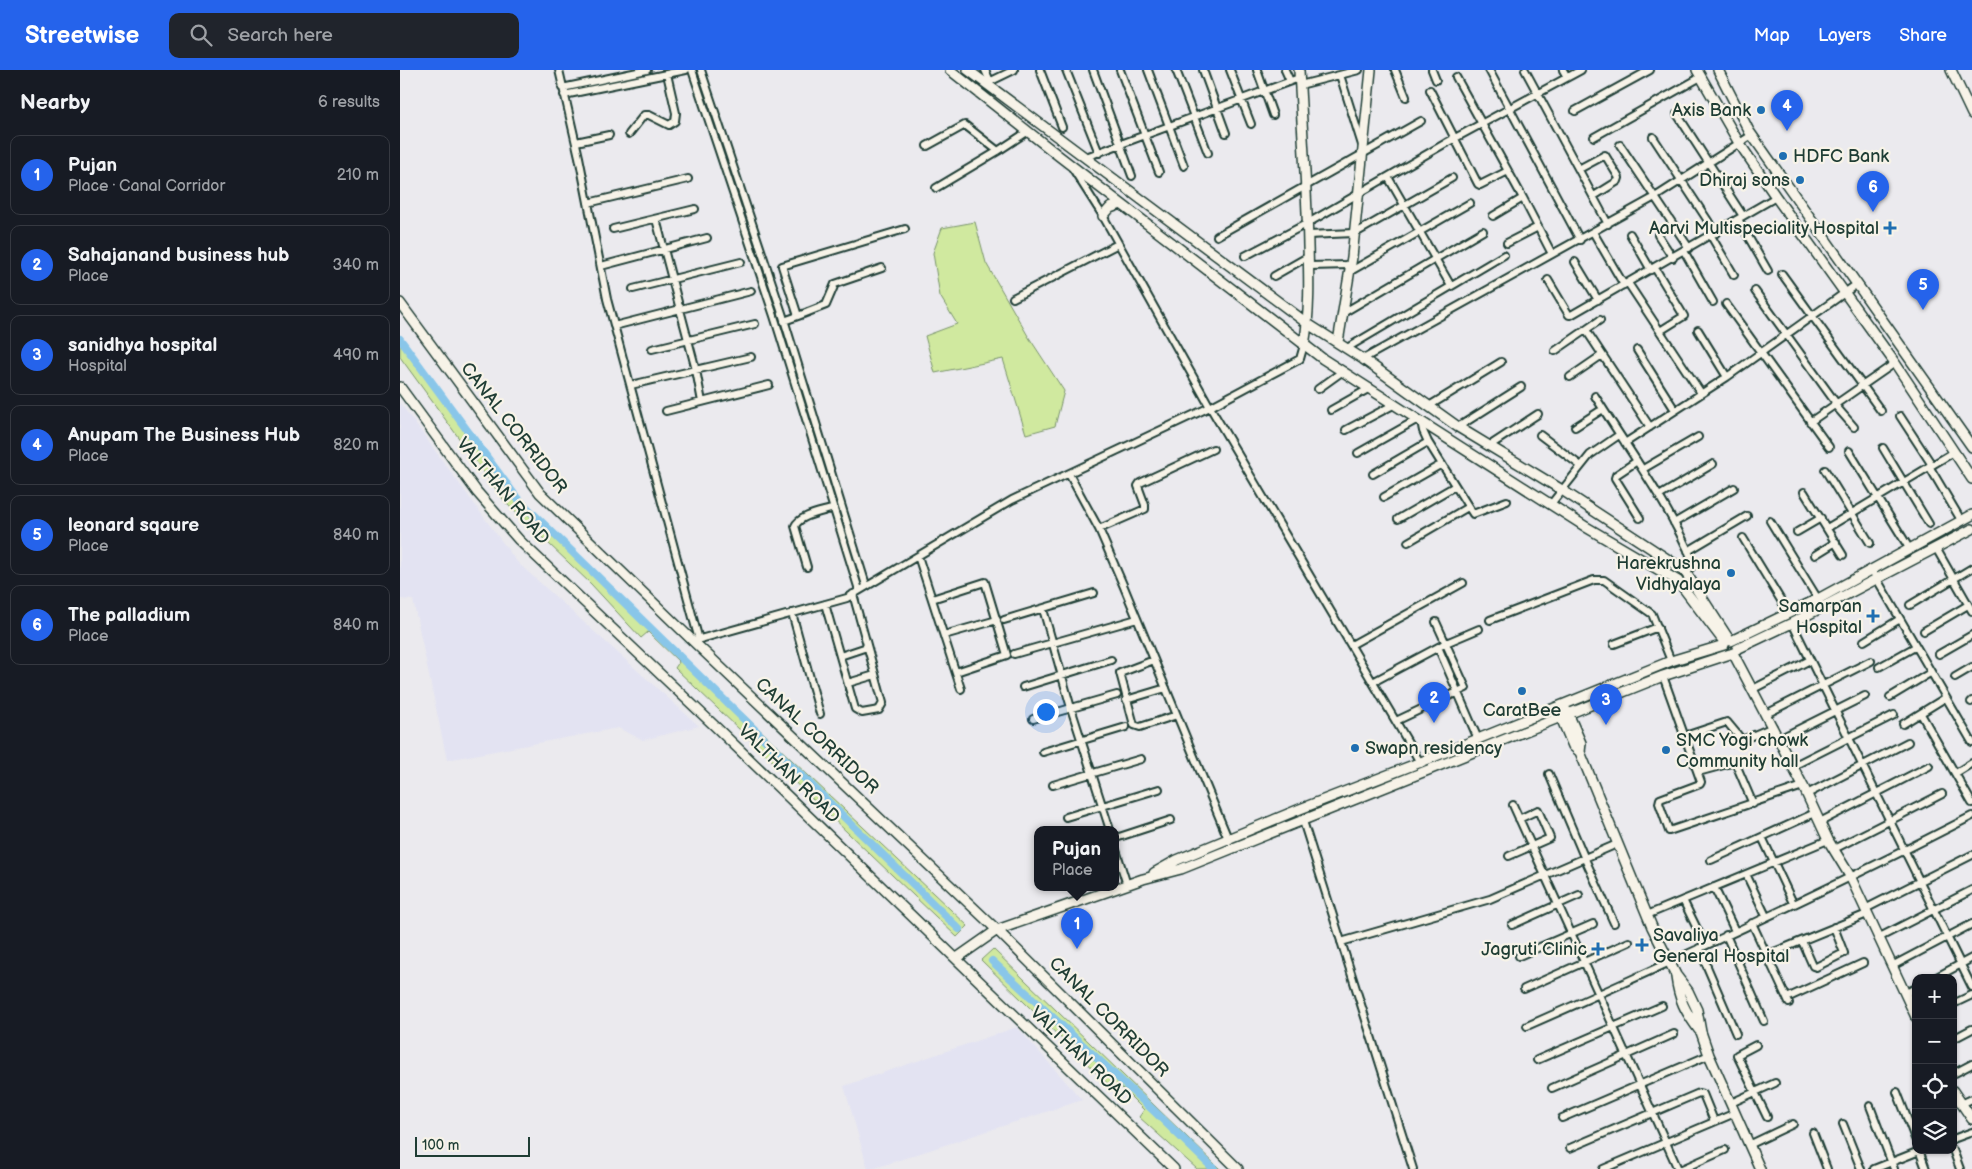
<!DOCTYPE html>
<meta charset="utf-8">
<style>
:root{--surface:#171b24;--page:#20242c;--text:#f1f3f6;--muted:#9ea1a6;--line:#363941;--accent:#2563eb}
body{margin:0;font-family:"Balsamiq Sans",sans-serif;background:var(--page);color:var(--text)}
.controls{position:absolute;right:15px;bottom:15px;display:grid;overflow:hidden;border-radius:10px;box-shadow:0 1px 4px #0004}
.controls button{width:45px;height:45px;display:grid;place-items:center;padding:0;border:0;border-bottom:1px solid var(--line);background:var(--surface);color:var(--text);font:25px sans-serif}
.scale{position:absolute;left:15px;bottom:12px;width:115px;box-sizing:border-box;padding-left:5px;border:2px solid #1f3d34;border-top:0;font-size:14px;line-height:18px;white-space:nowrap;color:#1f3d34;-webkit-text-stroke:4px #f7f3e8;paint-order:stroke}
.you{position:absolute;left:645px;top:641px;width:18px;height:18px;margin:-12px;border:4px solid #fff;border-radius:50%;background:#1a73e8;box-shadow:0 0 0 8px #1a73e833}
.badge{display:grid;place-items:center;width:32px;height:32px;border-radius:50%;background:var(--accent);color:#fff;font-size:16px;font-weight:700}
.pin{position:absolute;translate:-50% -41px;filter:drop-shadow(0 1px 2px #0008)}
.pin::after{content:'';position:absolute;top:26px;width:18px;height:15px;background:inherit;clip-path:polygon(0 0,100% 0,50% 100%)}
.popup{position:absolute;left:634px;top:756px;width:85px;height:65px;box-sizing:border-box;display:grid;place-content:center;border-radius:10px;background:var(--surface);filter:drop-shadow(0 1px 4px #0005);font-size:16px;white-space:nowrap;color:var(--muted)}
.popup b{font-size:19px;color:var(--text)}
.popup::after{content:'';position:absolute;left:50%;top:100%;margin-left:-10px;border:10px solid transparent;border-top-color:var(--surface)}
.list{margin:0;padding:0;list-style:none}
h2{display:flex;justify-content:space-between;align-items:center;height:65px;margin:0;padding:0 20px;font-size:21px}
h2 small{font-size:16px;font-weight:400;color:var(--muted)}
.list li{display:grid;grid-template-columns:32px 1fr auto;gap:15px;align-items:center;box-sizing:border-box;height:80px;margin:0 10px 10px;padding:0 10px;border:1px solid var(--line);border-radius:10px}
.list b{display:block;font-size:19px;white-space:nowrap}
.list p{margin:0;font-size:16px;white-space:nowrap;color:var(--muted)}
.list em{font-size:16px;font-style:normal;color:var(--muted)}
.icon{flex:none;width:28px;height:28px;fill:none;stroke:currentColor;stroke-width:2;stroke-linecap:round;stroke-linejoin:round}
.map{position:relative;flex:none;width:1572px;height:1099px;overflow:hidden}
header{display:flex;align-items:center;gap:30px;box-sizing:border-box;height:70px;padding:0 25px;background:var(--accent);color:#fff}
header strong{font-size:24px}
nav{display:flex;gap:28px;margin-inline-start:auto;font-size:18px}
.search{width:350px;height:45px;background:var(--page);display:flex;align-items:center;gap:12px;box-sizing:border-box;padding:0 18px;border-radius:10px;color:var(--muted);font-size:19px}
main{display:flex}
aside{flex:1;background:var(--surface)}
.map>svg:first-child{display:block}
</style>
<header>
<strong>Streetwise</strong>
<div class="search"><svg class="icon" aria-label="search" viewBox="0 0 24 24"><circle cx="10" cy="10" r="6"/><path d="M15 15l6 6"/></svg>Search here</div>
<nav><a>Map</a><a>Layers</a><a>Share</a></nav>
</header>
<main>
<aside>
<h2>Nearby<small>6 results</small></h2>
<ul class="list">
<li><span class="badge">1</span><div><b>Pujan</b><p>Place · Canal Corridor</p></div><em>210 m</em></li>
<li><span class="badge">2</span><div><b>Sahajanand business hub</b><p>Place</p></div><em>340 m</em></li>
<li><span class="badge">3</span><div><b>sanidhya hospital</b><p>Hospital</p></div><em>490 m</em></li>
<li><span class="badge">4</span><div><b>Anupam The Business Hub</b><p>Place</p></div><em>820 m</em></li>
<li><span class="badge">5</span><div><b>leonard sqaure</b><p>Place</p></div><em>840 m</em></li>
<li><span class="badge">6</span><div><b>The palladium</b><p>Place</p></div><em>840 m</em></li>
</ul>
</aside>
<div class="map">
<svg width="1572" height="1099" viewBox="0 0 1572 1099">
<rect width="100%" height="100%" fill="#ebeaee"/>
<filter id="ink" filterUnits="userSpaceOnUse"><feTurbulence type="fractalNoise" baseFrequency=".02" numOctaves="2"/><feDisplacementMap in="SourceGraphic" scale="10" xChannelSelector="R" yChannelSelector="G"/><feConvolveMatrix kernelMatrix="1 2 1 2 8 2 1 2 1" color-interpolation-filters="sRGB"/></filter>
<g filter="url(#ink)">
<!-- built -->
<path fill="#e3e3f2" d="M0 333 117 492 299 656 243 670 218 658 47 690 13 530 0 529Z
M617 957 682 1030 472 1099H468L444 1016Z"/>
<!-- green -->
<path fill="#d0e99f" stroke="#78936a" d="M575 152 586 193 628 266 664 321 655 356 626 364 603 289 535 303 525 266 557 254 540 226 533 183 542 158Z
M0 268 27 309 115 430 134 450 305 608 568 856 557 867 275 598 279 592 248 562 241 568 191 514 106 433 0 287Z
M593 879 820 1099H797L739 1047 744 1040 718 1014 712 1018 581 890Z"/>
<g fill="none" stroke-linecap="round" stroke-linejoin="round">
<!-- canal -->
<path stroke="#89c6e9" stroke-width="8" d="M0 269 117 428 559 859
M592 891 753 1040 814 1099"/>
<defs>
<path id="street" d="M159 0 179 87 207 229 299 570
M292 0 374 246 459 520
M301 0 382 243 466 515
M585 0 590 11
M640 0 662 57
M666 0 699 83
M693 0 732 106
M720 0 759 102
M748 0 784 96
M776 0 808 83
M803 0 826 63
M830 0 851 54
M857 0 873 45
M885 0 890 11
M995 0 1006 27
M1032 0 1036 10
M1089 0 1180 170
M1125 0 1208 154
M1163 0 1167 7
M940 5 962 75
M1056 7 1123 128 1152 184
M585 14 614 0
M900 15 959 0
M162 18 247 0
M1030 20 1078 114 1080 115 1108 101
M164 25 286 0
M1175 41 1250 0
M1277 44 1343 146
M229 64 244 45H249L269 55 275 51 276 43 267 4
M1194 67 1301 7
M1253 67 1316 163
M176 72 209 65
M1220 75 1289 178
M527 76 565 55 598 81
M686 87 899 8
M673 99 703 146 810 337 1021 694
M1179 99 1205 85 1219 108 1218 111 1194 126
M988 107 1051 216
M536 118 598 81 627 62
M188 133 288 109
M1093 146 1123 128
M256 149 296 300 302 332
M1338 149 1368 201
M213 159 295 139
M1193 162 1224 215
M954 164 1052 108
M1230 164 1251 200
M908 165 954 163
M1258 165 1273 188
M817 166 1021 51
M1311 166 1334 205
M1107 173 1138 157
M1284 181 1313 232
M845 186 908 153 1046 73 1181 0
M1175 192 1198 230
M201 196 307 168
M909 196 950 195
M1255 198 1284 246 1260 261
M949 202 1070 133
M1382 204 1481 341
M874 206 909 186
M1148 210 1169 245H1171L1376 127
M1228 213 1301 323
M233 219 341 192
M1355 221 1436 333
M613 228 718 174
M1326 234 1429 377
M943 243 1083 161
M398 246 426 235 435 214 482 198
M384 251 398 246 382 196 505 159
M214 256 351 221
M1186 260 1250 357
M1298 260 1327 307
M947 278 1104 185
M252 279 355 254
M1237 280 1275 340
M1155 281 1200 250
M963 289 1255 127 1352 65
M1170 307 1202 285
M231 315 351 287
M918 319 943 301
M1195 326C1229 381 1269 434 1294 494L1286 503
M1434 334 1454 357
M1029 336 1101 292
M931 340 970 318
M266 341 369 315
M1500 346 1532 395
M1021 351 1023 361 1028 372 1073 444 1107 431
M1410 352 1495 293
M1058 357 1121 317
M1175 357 1203 339
M946 360 995 334
M1140 365 1181 396
M1225 373 1327 307 1457 214
M1089 376 1138 344
M1483 378 1529 454
M1449 381 1509 478
M958 383 1018 349
M1237 391 1216 405 1215 408 1240 448
M1529 396 1561 450
M1243 399 1298 367
M1425 400 1470 473
M669 404 699 459 724 517 829 771
M973 404 1028 372
M1404 422 1443 485
M1259 426 1313 394
M984 427 1042 394
M1151 434 1190 385 1219 365
M998 449 1055 416
M1370 451 1418 529
M1274 453 1334 418
M1427 458 1554 382
M699 459 745 439V435L738 416 740 413 813 379
M1397 462 1421 448
M1343 468 1388 542
M1008 472 1068 437
M1536 478 1572 541
M1288 481 1347 446
M1415 485 1436 472
M518 486 561 619
M407 497 395 456C400 445 423 442 434 438
M1471 499 1572 672
M532 529 585 512 607 585 556 602
M425 534 455 639 462 643 479 640 483 633 453 524
M1510 535 1572 498
M643 539 671 638 710 760
M392 543 420 644
M604 550 694 523
M1090 550 1194 510H1204L1252 544 1271 591
M1392 553 1572 917
M1524 561 1568 535
M544 565 597 550
M293 571 447 528 612 430 810 337 900 289 904 275
M1464 571 1500 549
M1214 574 1258 557
M951 575 1063 513
M1038 577 1078 669
M614 584 737 549
M1539 584 1572 565
M440 586 467 577
M754 590 720 603 734 655 740 657 777 645
M1479 597 1515 577
M1263 606 1301 712 1300 714 1260 729 1259 733 1269 761 1403 716
M1555 607 1572 597
M973 612 1046 573 1079 559
M448 613 475 605
M623 617 711 590
M1353 619 1410 590
M1490 627 1530 603
M726 630 766 618
M1571 632 1572 631
M1366 644 1471 591
M1521 644 1572 733
M633 649 717 625
M996 651 1066 618 1036 552
M1503 654 1545 628
M1285 666 1327 652 1342 670 1373 657
M1379 669 1465 626
M643 682 726 657
M1393 696 1494 645
M1298 702 1335 692 1353 734
M1556 703 1572 693
M1149 704 1185 789 1214 853
M653 715 741 689
M1407 724 1508 672
M1113 735 1278 1099
M666 747 759 719
M903 751 1013 1099
M1420 752 1529 696
M1362 767 1393 833
M716 768 771 750
M1434 779 1542 724
M716 780 727 815
M1109 786 1150 768 1138 740 1119 749
M1311 790 1415 743
M1346 804 1366 846
M1314 817 1335 861
M1283 830 1305 875
M1465 839 1572 785
M1247 845 1428 770
M1352 853 1389 933
M1112 855 1179 825
M1326 865 1364 951
M1478 868 1572 820
M1402 871 1413 896 1416 897 1444 883 1434 857
M941 872 1090 829 1217 774
M1299 878 1336 964
M1367 885 1467 844
M1119 886 1193 854
M1492 896 1572 854
M1535 908 1572 888
M1124 919 1229 872
M1506 923 1516 918
M1387 928 1463 893
M1553 934 1572 925
M1127 956C1277 890 1427 821 1572 746
M1553 969 1572 959
M1356 975 1337 985 1367 1047
M1137 990 1262 936
M1553 1004 1572 994
M1152 1018 1274 964
M1497 1022 1516 1071
M1331 1033 1375 1013
M1561 1034 1572 1029
M1470 1036 1494 1099
M1162 1048 1309 985
M1443 1054 1461 1099
M1413 1063 1427 1099
M1553 1069 1572 1062
M1349 1075 1393 1054
M1170 1078 1299 1023 1303 1024 1314 1051
M1519 1080 1526 1099
M1553 1080 1560 1099
M1203 1099 1335 1043
M1282 1099 1325 1080
M1474 1099 1522 1080"/>
<path id="secondary" d="M550 0 659 86 923 289 1186 457 1278 511 1325 573
M568 0 908 254 963 289 1058 357 1162 420 1281 498 1286 503 1328 568
M899 0C902 59 907 117 908 176 909 209 910 243 904 275
M1297 0 1339 73 1376 127 1495 293 1572 409
M1318 0 1349 61 1572 377
M1551 0 1572 44
M703 146 710 138 721 134
M0 233 140 423 293 571 597 860 838 1099
M938 272 952 187 971 0
M0 317 77 422 119 470 319 660 774 1099
M1331 571 1418 529 1572 445
M1337 579 1392 553 1572 459
M1333 583 1403 716 1428 770 1450 806 1516 947
M1167 641 1181 673 1180 682 1252 857 1276 905 1288 921 1297 940 1301 962 1309 985 1360 1099
M1159 643 1173 676 1180 682
M754 803 777 790 900 739 1021 692 1271 591 1324 575
M557 888 597 860 743 809 781 799 1263 606 1330 584
M1276 907C1279 930 1285 941 1299 960
M1553 1021 1572 1049"/>
</defs>
<!-- street casing -->
<use href="#street" stroke="#1f3d34" stroke-width="10"/>
<!-- secondary casing -->
<use href="#secondary" stroke="#1f3d34" stroke-width="12"/>
<!-- street -->
<use href="#street" stroke="#f7f3e8" stroke-width="6"/>
<!-- secondary -->
<use href="#secondary" stroke="#f7f3e8" stroke-width="9"/>
</g>
</g>
<!-- markers -->
<g fill="#1f6fb2" stroke="#f7f3e8" stroke-width="2">
<circle cx="1361" cy="40" r="5"/>
<circle cx="1383" cy="86" r="5"/>
<circle cx="1400" cy="110" r="5"/>
<path d="M1487.5 150.5h5v5h5v5h-5v5h-5v-5h-5v-5h5z"/>
<circle cx="1331" cy="503" r="5"/>
<path d="M1470.5 538.5h5v5h5v5h-5v5h-5v-5h-5v-5h5z"/>
<circle cx="1122" cy="621" r="5"/>
<circle cx="955" cy="678" r="5"/>
<circle cx="1266" cy="680" r="5"/>
<path d="M1239.5 867.5h5v5h5v5h-5v5h-5v-5h-5v-5h5z"/>
<path d="M1195.5 871.5h5v5h5v5h-5v5h-5v-5h-5v-5h5z"/>
</g>
<g text-anchor="middle" dominant-baseline="central" stroke-width="4.5" stroke-linejoin="round" paint-order="stroke">
<!-- poi labels -->
<g font-size="18" fill="#1f3d34" stroke="#f7f3e8" text-anchor="end">
<text x="1351" y="40">Axis Bank</text>
<text x="1393" y="86" text-anchor="start">HDFC Bank</text>
<text x="1390" y="110">Dhiraj sons</text>
<text x="1479" y="158">Aarvi Multispeciality Hospital</text>
<text x="1321" y="493">Harekrushna<tspan x="1321" dy="21">Vidhyalaya</tspan></text>
<text x="1462" y="536">Samarpan<tspan x="1462" dy="21">Hospital</tspan></text>
<text x="1122" y="640" text-anchor="middle">CaratBee</text>
<text x="1276" y="670" text-anchor="start">SMC Yogi chowk<tspan x="1276" dy="21">Community hall</tspan></text>
<text x="965" y="678" text-anchor="start">Swapn residency</text>
<text x="1253" y="865" text-anchor="start">Savaliya<tspan x="1253" dy="21">General Hospital</tspan></text>
<text x="1187" y="879">Jagruti Clinic</text>
</g>
<!-- street labels -->
<g font-size="18" fill="#1f3d34" stroke="#f7f3e8">
<text transform="translate(114 358) rotate(52)">CANAL CORRIDOR</text>
<text transform="translate(103 421) rotate(50)">VALTHAN ROAD</text>
<text transform="translate(417 666) rotate(43)">CANAL CORRIDOR</text>
<text transform="translate(389 704) rotate(44)">VALTHAN ROAD</text>
<text transform="translate(709 947) rotate(45)">CANAL CORRIDOR</text>
<text transform="translate(681 986) rotate(44)">VALTHAN ROAD</text>
</g>
</g>
</svg>
<div class="controls">
<button>+</button>
<button>−</button>
<button><svg class="icon" aria-label="locate" viewBox="0 0 24 24"><circle cx="12" cy="12" r="6"/><path d="M12 2v4M12 18v4M2 12h4M18 12h4"/></svg></button>
<button><svg class="icon" aria-label="layers" viewBox="0 0 24 24"><path d="M12 4l9 5-9 5-9-5zM3 14l9 5 9-5"/></svg></button>
</div>
<div class="scale">100 m</div>
<div class="you"></div>
<div class="pin badge" style="left:677px;top:879px">1</div>
<div class="popup"><b>Pujan</b>Place</div>
<div class="pin badge" style="left:1034px;top:653px">2</div>
<div class="pin badge" style="left:1206px;top:655px">3</div>
<div class="pin badge" style="left:1387px;top:61px">4</div>
<div class="pin badge" style="left:1523px;top:240px">5</div>
<div class="pin badge" style="left:1473px;top:142px">6</div>
</div>
</main>
